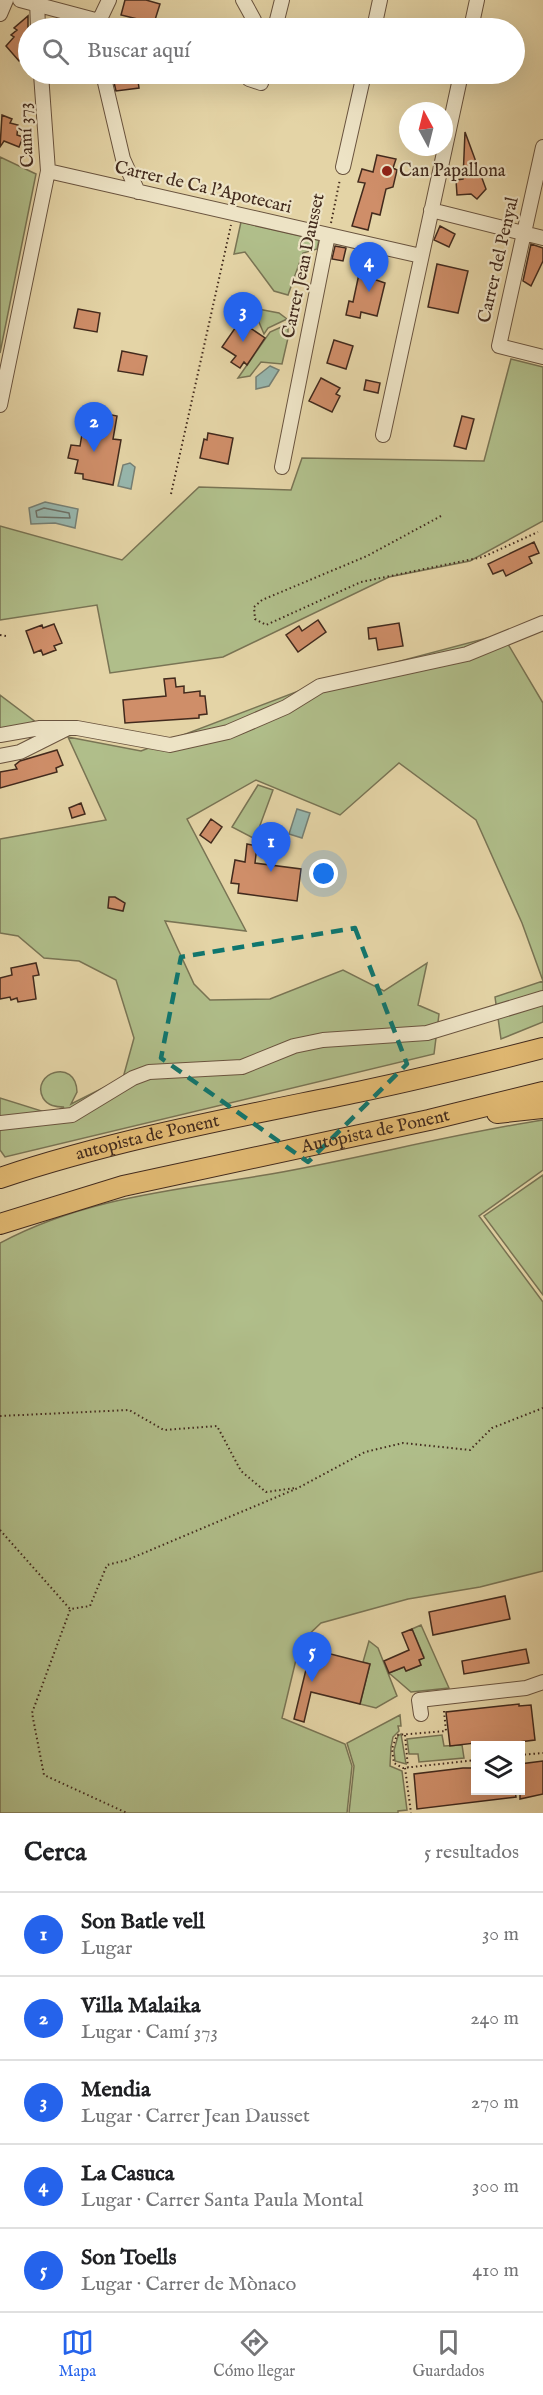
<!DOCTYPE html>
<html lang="es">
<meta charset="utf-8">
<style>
:root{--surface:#fff;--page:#f2f2f2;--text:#202124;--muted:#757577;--line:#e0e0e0;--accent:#2563eb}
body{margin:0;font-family:"IM FELL English",serif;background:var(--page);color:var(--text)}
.controls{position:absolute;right:18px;bottom:18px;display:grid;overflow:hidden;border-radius:0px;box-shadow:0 6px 24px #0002}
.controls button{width:54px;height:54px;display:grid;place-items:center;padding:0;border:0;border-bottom:2px solid var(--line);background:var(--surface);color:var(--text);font:30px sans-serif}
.compass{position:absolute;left:399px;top:102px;width:54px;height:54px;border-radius:50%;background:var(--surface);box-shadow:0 6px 24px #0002;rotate:353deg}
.you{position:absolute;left:324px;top:874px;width:21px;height:21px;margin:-15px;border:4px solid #fff;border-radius:50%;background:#1a73e8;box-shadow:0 0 0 9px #1a73e833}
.badge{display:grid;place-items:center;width:39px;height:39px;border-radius:50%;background:var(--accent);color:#fff;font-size:20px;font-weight:700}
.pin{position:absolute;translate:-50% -50px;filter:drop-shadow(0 2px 3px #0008)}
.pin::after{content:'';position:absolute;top:32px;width:21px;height:18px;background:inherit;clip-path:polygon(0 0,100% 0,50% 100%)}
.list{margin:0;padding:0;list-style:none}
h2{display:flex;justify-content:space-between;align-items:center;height:78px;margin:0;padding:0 24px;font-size:26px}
h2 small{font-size:20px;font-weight:400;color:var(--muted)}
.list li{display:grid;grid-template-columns:39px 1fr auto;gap:18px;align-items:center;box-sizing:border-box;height:84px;padding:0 24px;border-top:2px solid var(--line)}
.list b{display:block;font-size:22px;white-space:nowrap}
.list p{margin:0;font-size:20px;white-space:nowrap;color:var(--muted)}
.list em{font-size:20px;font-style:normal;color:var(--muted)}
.icon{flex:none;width:33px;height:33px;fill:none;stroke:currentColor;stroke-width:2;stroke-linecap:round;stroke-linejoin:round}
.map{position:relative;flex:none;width:543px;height:1813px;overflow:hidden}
.search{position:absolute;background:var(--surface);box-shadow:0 6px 24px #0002;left:18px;right:18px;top:18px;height:66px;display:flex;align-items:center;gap:15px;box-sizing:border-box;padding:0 21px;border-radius:33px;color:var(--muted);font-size:22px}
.sheet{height:498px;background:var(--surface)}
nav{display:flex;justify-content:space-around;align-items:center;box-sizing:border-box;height:84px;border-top:2px solid var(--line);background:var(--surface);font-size:16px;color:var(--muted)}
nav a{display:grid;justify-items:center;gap:3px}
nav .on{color:var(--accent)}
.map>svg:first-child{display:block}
</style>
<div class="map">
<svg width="543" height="1813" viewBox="0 0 543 1813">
<rect width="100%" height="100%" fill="#e4d4a6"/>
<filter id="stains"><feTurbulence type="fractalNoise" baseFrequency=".00333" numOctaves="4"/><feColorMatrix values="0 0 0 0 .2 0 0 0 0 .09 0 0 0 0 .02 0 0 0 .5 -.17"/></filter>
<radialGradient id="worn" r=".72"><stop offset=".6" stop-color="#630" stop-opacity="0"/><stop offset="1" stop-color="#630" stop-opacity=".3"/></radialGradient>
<!-- green -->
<path fill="#b0be8a" stroke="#797454" stroke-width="1.5" d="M0 157 36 174 0 353Z
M241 222 319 240 317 249 303 253 288 295 274 291 245 252 234 254Z
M253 308 279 313 287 319 268 328 264 334Z
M288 324V338L282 364 261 362 250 376 238 378 270 332Z
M511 359 543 367V521L470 561 389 577 223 657 110 673 97 605 0 620V526L122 560 199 487 291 490 302 458 484 461Z
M502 634 543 703V1022L501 1039 495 997 543 981 522 923 476 820 399 763 340 815 256 780 187 819 246 931 165 921 194 984 210 1000 270 999 343 970 384 991 427 963 418 1005 439 1014 434 1054 5 1157 0 1150V1098L51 1114 64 1107C56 1107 48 1106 43 1098 30 1073 76 1057 77 1092L71 1104 123 1078 134 1038 116 980 79 961 44 958 18 936 0 933V839L106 820 68 737 141 751 325 681Z
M0 695 37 723 0 734Z
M258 785 273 790 255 839 232 827Z
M543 1120V1170L479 1216 543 1302V1571L480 1587 408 1599 321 1623 300 1643 282 1718 345 1744 352 1766 347 1813H0V1243C86 1197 177 1190 271 1174 362 1158 452 1134 543 1120Z
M543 1175V1295L484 1216Z
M421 1625 449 1688 411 1692 389 1673 404 1667 406 1671 421 1665 419 1660 424 1657 412 1629Z
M369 1641 378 1648 397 1696 376 1708 360 1704 370 1664 363 1662Z
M400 1715 401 1726H398L399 1731 393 1737 391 1747 390 1766 402 1771 407 1810 398 1811V1813H349L354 1766 347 1743Z
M401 1734 406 1764 395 1761 394 1750 398 1736Z
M442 1735 444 1746 462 1745 464 1758 419 1762 418 1754H409L407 1739Z"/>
<!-- water -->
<path fill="#97b7ae" stroke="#757f74" stroke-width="1.5" d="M270 366 279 370 269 386 256 389V377Z
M130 463 135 467 131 489 118 486 123 465Z
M45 502 78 509 75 528 55 523 31 524 29 508Z
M297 809 310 813 302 838 289 834Z"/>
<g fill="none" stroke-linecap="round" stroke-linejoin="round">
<!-- shore -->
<path stroke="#6c7066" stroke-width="1.5" d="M44 508 69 513 70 518 37 517 36 511Z"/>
</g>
<!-- building -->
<path fill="#cf8e69" stroke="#422a1d" stroke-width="1.5" d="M125 0H146L160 4 154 23 121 15Z
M28 16V52L19 61 6 46 14 37 11 35 17 30 14 28Z
M112 74H137L139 88 116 91Z
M2 115 12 119 10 123 18 125 17 135 23 137 19 147 4 141 0 147Z
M465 132 486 189 477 199 471 194 457 195 456 180 463 179Z
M377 155 396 159 393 168 397 170 393 187 386 189 380 215 372 213 368 230 352 226 365 183 358 182 362 169 373 172Z
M440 226 455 234 449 247 434 240Z
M531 244 543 248V261L531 286 523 281Z
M335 246 346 248 343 261 332 259Z
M437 264 468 271 458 313 428 307Z
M359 274 385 283 377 316 361 312 360 318 346 315 349 301 353 302Z
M78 309 100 313 97 332 74 328Z
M240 321 265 338 247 365 244 362 240 368 231 362 236 356 222 347Z
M334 340 353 346 346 369 327 363Z
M122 351 147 356 143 375 118 371Z
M321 378 340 388 336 394 340 396 332 412 309 401Z
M366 380 380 383 378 393 364 390Z
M97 412 117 416 113 439 121 440 113 485 83 479V474L75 473 78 460 68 458 71 445 80 446 82 434 93 436Z
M462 416 474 419 466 449 454 446Z
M208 433 233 438 228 464 200 458 204 439 207 440Z
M534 542 539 553 529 557 532 563 506 576 503 570 493 574 488 564Z
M318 620 326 632 298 652 286 635 299 626 302 631Z
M399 623 403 646 378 650 376 638 369 639 368 628Z
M54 624 62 643 54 646 56 650 43 655 41 650 34 653 26 631 42 625 43 628Z
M175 678 176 687 184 686V693L200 691V696H205L207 714 199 715V718L125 723 123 700 166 696 164 679Z
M57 750 63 765 56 768 57 772 0 788V772L17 769 15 765 20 761Z
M81 803 85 814 72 818 69 808Z
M211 819 222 827 211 843 200 835Z
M247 844 257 846 255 863 301 869 297 901 238 893 239 884 231 883 235 860 245 862Z
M109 897H115L125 903 123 911 108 908Z
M36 963 39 975 33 976 36 999 18 1002 17 998 11 1000 10 997 0 999V978L12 975 11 968Z
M505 1596 510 1619 433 1635 429 1612Z
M412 1629 424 1658 419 1660 421 1665 406 1671 404 1667 389 1673 384 1661 409 1650 402 1633Z
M311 1649 370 1664 360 1704 311 1692 304 1722 294 1719Z
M526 1649 529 1663 464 1674 462 1661Z
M519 1704V1706L531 1705 535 1740 475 1747V1743L450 1746 446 1712Z
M543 1761V1794L520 1799V1764Z
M463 1768H476V1791H515L516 1797 417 1809 414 1774Z"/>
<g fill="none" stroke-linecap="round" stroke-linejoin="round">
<defs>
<path id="minor" d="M20 0 99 21 109 0
M37 0 38 28
M243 0 254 20V28
M0 14 6 0
M275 28 282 0
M374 28 380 0
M471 28 477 0
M103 74 123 159 138 192
M250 74 249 79 261 83 263 74
M543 147 499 346 543 357
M343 167 364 74
M48 171 421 256
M431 210 543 238
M0 405 48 171 41 74
M383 435 461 74
M282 467 328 235
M0 735 40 728H77L170 745 228 732 286 707 320 686 467 654 543 623
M0 756 20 752 66 729
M0 1123 72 1115 133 1078 149 1072 242 1067 294 1046 323 1040 427 1033 543 998
M421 1714 419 1700 526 1688 543 1682"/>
<g id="highway">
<path d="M497 1113 543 1108"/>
<path id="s1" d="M0 1178C116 1139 238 1117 358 1092 420 1079 481 1064 543 1048"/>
<path id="s2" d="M0 1224 123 1186 429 1120 543 1092"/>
</g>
</defs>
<!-- minor casing -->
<use href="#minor" stroke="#6a543f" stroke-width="16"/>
<!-- highway casing -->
<use href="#highway" stroke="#422a1d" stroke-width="22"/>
<!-- path -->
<path stroke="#422a1d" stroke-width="2" stroke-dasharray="1.5 3" stroke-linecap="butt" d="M331 223 340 179
M171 494 231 225
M441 516 367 556 262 600 254 607 255 619 266 625 361 582 483 557 538 532
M0 635 6 636
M0 1416 129 1410 164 1430 217 1426 241 1471 266 1492 295 1488
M0 1530 70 1609 90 1606 107 1565 127 1560 298 1488 365 1452 403 1443 470 1450 492 1428 543 1408
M70 1610 32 1713 44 1775 127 1813
M444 1711 446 1731 397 1735 392 1749 394 1763 403 1768 476 1760
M405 1735 408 1768
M520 1755 543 1753
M405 1768 411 1813"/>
<!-- minor -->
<use href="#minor" stroke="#ede3c5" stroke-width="14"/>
<!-- highway -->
<use href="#highway" stroke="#e2ba73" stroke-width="20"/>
</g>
<!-- marked area -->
<path fill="none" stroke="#0f766e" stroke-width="4.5" stroke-dasharray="12 8" stroke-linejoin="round" d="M355 928 407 1064 308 1162 161 1058 181 957Z"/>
<!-- markers -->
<circle fill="#8f2418" stroke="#ede3c5" stroke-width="2" cx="387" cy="171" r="6"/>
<g text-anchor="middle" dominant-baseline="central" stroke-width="4.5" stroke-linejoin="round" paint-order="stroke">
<!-- street labels -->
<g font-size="18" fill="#422a1d" stroke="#ede3c5">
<text transform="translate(27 135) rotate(-93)">Camí 373</text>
<text transform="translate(203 188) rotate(13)">Carrer de Ca l'Apotecari</text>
<text transform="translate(499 260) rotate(-77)">Carrer del Penyal</text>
<text transform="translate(304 266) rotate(-78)">Carrer Jean Dausset</text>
<text stroke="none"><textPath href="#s2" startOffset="387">Autopista de Ponent</textPath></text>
<text stroke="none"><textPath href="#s1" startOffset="153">autopista de Ponent</textPath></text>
</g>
<!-- poi labels -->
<g font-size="18" fill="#422a1d" stroke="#ede3c5" text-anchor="start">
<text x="399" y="171">Can Papallona</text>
</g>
</g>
<rect width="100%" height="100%" filter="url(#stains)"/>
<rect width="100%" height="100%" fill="url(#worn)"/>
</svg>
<div class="controls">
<button><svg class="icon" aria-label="layers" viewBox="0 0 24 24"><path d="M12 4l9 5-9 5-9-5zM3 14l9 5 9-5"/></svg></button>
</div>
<svg class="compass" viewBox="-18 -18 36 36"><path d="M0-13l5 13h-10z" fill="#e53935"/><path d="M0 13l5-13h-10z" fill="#757577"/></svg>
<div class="you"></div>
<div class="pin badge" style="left:271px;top:872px">1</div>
<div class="pin badge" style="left:94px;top:452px">2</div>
<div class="pin badge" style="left:243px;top:342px">3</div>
<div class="pin badge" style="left:369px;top:292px">4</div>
<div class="pin badge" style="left:312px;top:1682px">5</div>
<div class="search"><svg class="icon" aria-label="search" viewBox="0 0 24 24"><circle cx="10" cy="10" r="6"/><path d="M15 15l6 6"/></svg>Buscar aquí</div>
</div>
<section class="sheet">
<h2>Cerca<small>5 resultados</small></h2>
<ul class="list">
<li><span class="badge">1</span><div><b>Son Batle vell</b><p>Lugar</p></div><em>30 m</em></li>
<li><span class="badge">2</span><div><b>Villa Malaika</b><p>Lugar · Camí 373</p></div><em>240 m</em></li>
<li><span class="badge">3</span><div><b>Mendia</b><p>Lugar · Carrer Jean Dausset</p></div><em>270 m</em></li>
<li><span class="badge">4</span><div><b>La Casuca</b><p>Lugar · Carrer Santa Paula Montal</p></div><em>300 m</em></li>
<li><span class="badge">5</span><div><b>Son Toells</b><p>Lugar · Carrer de Mònaco</p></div><em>410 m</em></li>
</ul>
</section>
<nav>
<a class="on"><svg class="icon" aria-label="map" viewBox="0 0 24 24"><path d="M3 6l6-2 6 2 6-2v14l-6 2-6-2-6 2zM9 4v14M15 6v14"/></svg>Mapa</a>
<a><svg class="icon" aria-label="directions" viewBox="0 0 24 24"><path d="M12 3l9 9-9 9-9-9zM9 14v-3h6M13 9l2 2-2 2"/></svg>Cómo llegar</a>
<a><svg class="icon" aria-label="saved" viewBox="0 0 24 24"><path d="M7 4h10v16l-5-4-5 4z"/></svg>Guardados</a>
</nav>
